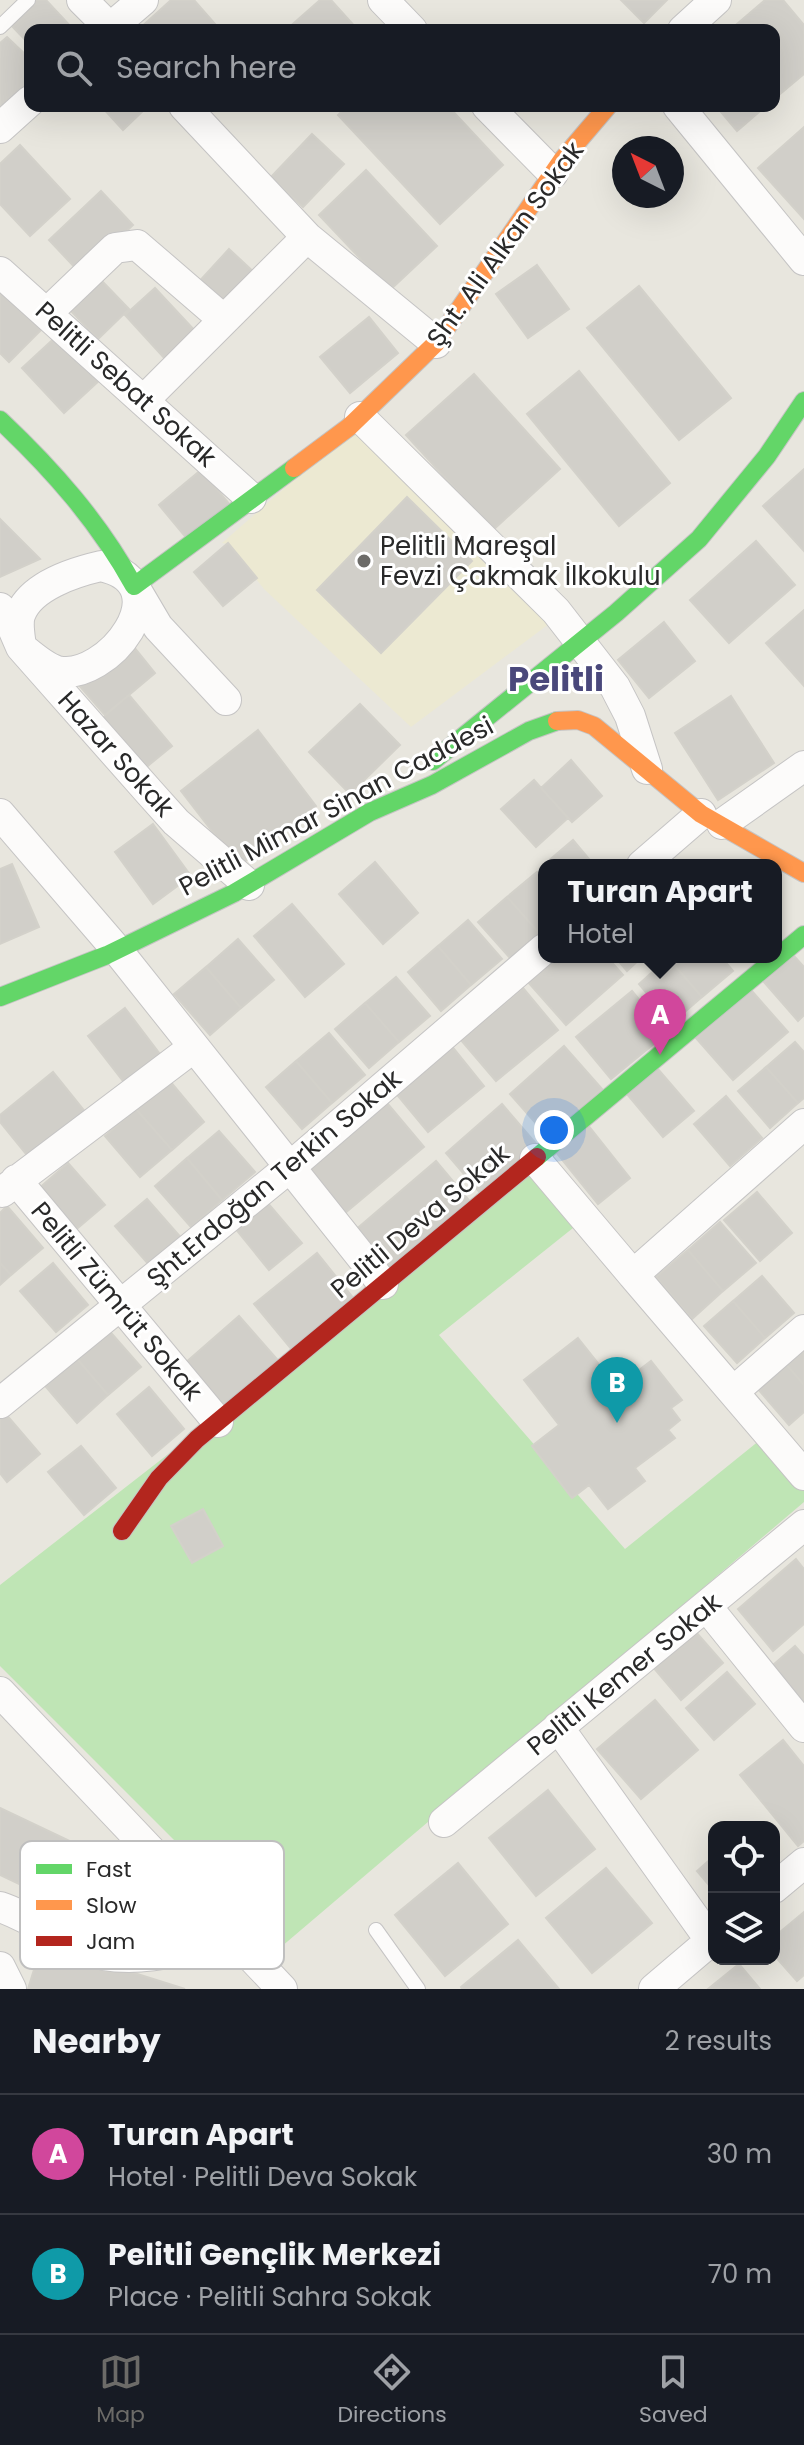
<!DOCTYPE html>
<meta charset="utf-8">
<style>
:root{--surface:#171b24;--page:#20242c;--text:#f1f3f6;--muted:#9ea1a6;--line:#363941;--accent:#6c6b68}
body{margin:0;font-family:Poppins,sans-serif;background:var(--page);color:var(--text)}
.controls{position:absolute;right:24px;bottom:24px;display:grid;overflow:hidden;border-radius:16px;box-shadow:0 8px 32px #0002}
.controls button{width:72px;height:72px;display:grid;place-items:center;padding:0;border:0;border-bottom:2px solid var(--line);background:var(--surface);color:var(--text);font:40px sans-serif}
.compass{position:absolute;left:612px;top:136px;width:72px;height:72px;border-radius:50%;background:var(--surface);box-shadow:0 8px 32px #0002;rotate:318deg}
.you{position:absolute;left:554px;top:1130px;width:28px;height:28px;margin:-20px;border:6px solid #fff;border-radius:50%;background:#1a73e8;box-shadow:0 0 0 12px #1a73e833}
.badge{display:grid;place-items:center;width:52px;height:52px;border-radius:50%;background:var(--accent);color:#fff;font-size:26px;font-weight:700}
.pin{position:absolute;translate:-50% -66px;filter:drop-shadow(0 2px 4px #0008)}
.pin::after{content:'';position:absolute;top:42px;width:28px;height:24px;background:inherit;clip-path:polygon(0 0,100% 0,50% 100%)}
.popup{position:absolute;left:538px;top:859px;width:244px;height:104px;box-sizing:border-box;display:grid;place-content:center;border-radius:16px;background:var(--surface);filter:drop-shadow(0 2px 6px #0005);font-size:26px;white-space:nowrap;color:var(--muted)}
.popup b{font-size:30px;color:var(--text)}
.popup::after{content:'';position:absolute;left:50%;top:100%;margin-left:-16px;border:16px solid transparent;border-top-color:var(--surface)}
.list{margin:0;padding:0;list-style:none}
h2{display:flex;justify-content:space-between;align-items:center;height:104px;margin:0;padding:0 32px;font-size:34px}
h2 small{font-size:26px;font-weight:400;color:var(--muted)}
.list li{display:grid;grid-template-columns:52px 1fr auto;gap:24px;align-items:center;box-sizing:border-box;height:120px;padding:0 32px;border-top:2px solid var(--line)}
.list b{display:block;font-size:30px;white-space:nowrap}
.list p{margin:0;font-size:26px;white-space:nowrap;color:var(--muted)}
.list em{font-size:26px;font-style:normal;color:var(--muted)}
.icon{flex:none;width:44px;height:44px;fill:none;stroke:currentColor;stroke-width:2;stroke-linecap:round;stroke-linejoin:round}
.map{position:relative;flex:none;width:804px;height:1989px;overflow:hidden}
.search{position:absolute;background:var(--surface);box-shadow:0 8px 32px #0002;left:24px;right:24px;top:24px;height:88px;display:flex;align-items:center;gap:20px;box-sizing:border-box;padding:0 28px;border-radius:16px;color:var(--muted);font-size:30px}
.sheet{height:344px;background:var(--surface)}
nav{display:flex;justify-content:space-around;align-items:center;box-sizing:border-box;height:112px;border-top:2px solid var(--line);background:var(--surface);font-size:22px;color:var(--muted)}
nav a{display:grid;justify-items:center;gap:4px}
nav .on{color:var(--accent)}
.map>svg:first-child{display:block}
</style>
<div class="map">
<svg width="804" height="1989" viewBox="0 0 804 1989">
<rect width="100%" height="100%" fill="#e8e6de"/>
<!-- education -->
<path fill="#ece9d2" d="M353 428 549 624 411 727 264 589 228 544 222 543Z"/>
<!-- green -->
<path fill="#bfe5b5" d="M533 1170 578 1224 439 1335 625 1549 760 1440 804 1485V1502L281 1947 0 1666V1585Z"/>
<!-- building -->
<path fill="#d1cfc9" stroke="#d3d1ca" stroke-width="2" d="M34 0H46L74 30H30V45L9 23Z
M171 0H194L215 24 209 30H138Z
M320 0H331L358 30H286Z
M621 0H667L644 23Z
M765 0H783L804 25V74L774 99V30H730Z
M7 37 30 59V85L0 117V43Z
M101 106H148L123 130Z
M348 106H448L503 165 440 224 338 115Z
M716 106H766L737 131Z
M804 127V219L758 168Z
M312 134 344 164 303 207 271 177Z
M20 145 70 199 30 236 0 204V164Z
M366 170 437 246 390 290 319 215Z
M101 191 133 225 81 274 49 240Z
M229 249 257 275 222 312 195 286Z
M537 265 569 309 528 338 496 294Z
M101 280 129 309 98 339 71 311Z
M0 284 43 328 9 362 0 353Z
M639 286 731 398 679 440 587 328Z
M155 288 197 333 167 361 125 315Z
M369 317 398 353 350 393 320 357Z
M59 334 101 379 64 413 22 368Z
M579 371 670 483 619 526 527 414Z
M474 374 560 469 493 530 406 435Z
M804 469V551L763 506Z
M201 470 231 506 189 541 159 505Z
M407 497 472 561 381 653 317 590Z
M0 519 40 559 0 577Z
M756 541 795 585 729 643 690 600Z
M228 543 257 578 223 606 194 572Z
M804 610V686L766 643Z
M664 622 695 661 649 698 618 660Z
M129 641 155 673 105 715 78 684Z
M129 695 172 746 144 769 102 718Z
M731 696 774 763 718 800 675 733Z
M360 704 400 745 350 794 309 752Z
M258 730 316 806 239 866 181 791Z
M571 760 602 796 572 822 541 788Z
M534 780 568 818 536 847 501 809Z
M153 824 191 876 153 904 115 852Z
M573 840 594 865H544V872L540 868Z
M375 862 418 913 383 944 339 894Z
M12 864 39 927 0 944V869Z
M537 872 544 880V931L540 934 507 897Z
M507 897 540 934 511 959 478 922Z
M292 904 344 964 305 997 254 936Z
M468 920 502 959 471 985 438 946Z
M238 939 274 980 241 1008 206 967Z
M438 946 471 985 441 1011 408 972Z
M794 956 804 967V1015L798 1021 764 982Z
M556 957H607L623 975 566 1025 528 982Z
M615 957H642L627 971Z
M721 957 733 971 702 997 668 958Z
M668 958 702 997 672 1023 639 984Z
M206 967 241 1008 210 1035 174 994Z
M396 977 430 1016 399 1042 365 1003Z
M523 988 558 1030 496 1081 461 1040Z
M751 990 788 1032 733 1080 696 1038Z
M632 991 667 1033 611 1079 576 1037Z
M365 1003 399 1042 369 1068 335 1029Z
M125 1008 166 1062 130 1090 88 1036Z
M329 1033 365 1075 332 1103 296 1061Z
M795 1042 804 1052V1098L798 1103 766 1067Z
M450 1044 484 1086 428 1132 393 1090Z
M564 1046 602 1089 548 1137 510 1094Z
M296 1061 332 1103 302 1129 266 1087Z
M766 1067 798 1103 770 1128 738 1091Z
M657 1068 694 1111 663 1137 627 1094Z
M53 1072 87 1114 31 1160 0 1122V1115Z
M169 1080 204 1122 172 1150 136 1109Z
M726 1096 762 1138 730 1166 694 1124Z
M387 1103 424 1147 339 1218 303 1175Z
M502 1104 538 1146 482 1195 446 1153Z
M136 1109 172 1150 140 1177 105 1136Z
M588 1125 630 1178 598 1204 555 1151Z
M219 1131 255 1172 222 1200 187 1158Z
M187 1158 222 1200 191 1227 155 1186Z
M436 1161 472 1204 383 1280 347 1237Z
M68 1163 105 1205 73 1232 37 1190Z
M757 1192 792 1233 760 1261 724 1220Z
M147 1199 183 1240 151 1267 115 1226Z
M266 1201 302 1243 269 1270 234 1227Z
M7 1206 43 1248 11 1275 0 1263V1213Z
M720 1222 756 1263 723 1291 688 1250Z
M688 1250 723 1291 692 1319 656 1277Z
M317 1253 355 1300 293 1351 254 1304Z
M0 1263 11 1275 0 1285Z
M53 1263 88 1305 56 1332 20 1291Z
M762 1276 794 1313 765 1338 733 1301Z
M733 1301 765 1338 737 1363 704 1326Z
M239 1316 282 1365 219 1419 177 1370Z
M105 1326 141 1367 108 1395 73 1354Z
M578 1338 617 1387 651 1361 682 1400 671 1408 680 1420 668 1430 675 1438 635 1468 645 1481 608 1509 589 1485 572 1498 532 1446 559 1425 524 1380Z
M804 1347V1385L786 1364Z
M73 1354 108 1395 77 1423 41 1381Z
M786 1364 804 1385V1412L789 1425 757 1388Z
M149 1387 184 1429 152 1456 117 1414Z
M4 1412 40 1454 7 1482 0 1473V1416Z
M81 1446 116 1488 84 1515 48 1472Z
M203 1509 223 1546 192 1563 171 1526Z
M796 1559 804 1569V1624L773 1651 738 1609Z
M695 1631 723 1663 681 1700 653 1667Z
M795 1646 804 1656V1703L799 1708 766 1671Z
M727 1672 755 1704 714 1740 686 1708Z
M655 1700 698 1750 641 1799 597 1749Z
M783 1740 804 1766V1841L798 1846 740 1775Z
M548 1790 595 1849 536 1896 489 1838Z
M0 1808 97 1854 91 1867 156 1898 132 1948 68 1919 72 1909 0 1875Z
M714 1856V1891L697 1871Z
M458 1863 508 1924 445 1976 395 1915Z
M606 1868 652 1923 592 1973 546 1918Z
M804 1912V1975L797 1981 774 1955V1937Z
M518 1940 559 1989H462L461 1987Z
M42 1944 185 1989H28Z
M739 1964 760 1989H708Z"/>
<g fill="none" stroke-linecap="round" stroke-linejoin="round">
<defs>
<path id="lane" d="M0 27 28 0
M376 1930 418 1989"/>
<path id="street" d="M82 0 112 30
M383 0 412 30
M108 30 143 0
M683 30 716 0
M184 106 307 237 436 343
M487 106 553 173
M678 106 804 260
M0 128 30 101
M0 272 251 498
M47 313 115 248 137 245 224 320
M144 400 307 237
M360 417 556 611 615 687 630 716 647 769
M101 566C184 584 107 683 57 671 44 667 32 656 21 647 20 637 17 624 20 615 30 586 75 572 101 566Z
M135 588 158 627 226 700
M0 608 8 617 21 647 150 793 176 822 249 885
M0 814 117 950 383 1284
M722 824 804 766
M642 865 701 814
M804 1124 633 1275 804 1475
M535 1159 633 1275
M16 1180 218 1422
M2 1192 194 1047
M733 1392 804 1330
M0 1403 290 1167 544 949
M707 1607 804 1727
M0 1692 282 1989
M558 1727 711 1941
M444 1822 804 1525
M774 1888 804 1863
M0 1907C30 1917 54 1936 82 1948 128 1969 188 1949 233 1936
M0 1967 11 1989
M654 1989 714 1938"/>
<path id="fast" d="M0 420C53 470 99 522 134 586L294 468
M433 761 616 613 699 539 767 456 804 401
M0 997 107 955 234 893 370 812 432 785 529 731 557 721
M537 1157 804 935"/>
<path id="slow" d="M294 468 349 427 436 343 562 160 608 106
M557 721 578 720 594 726 701 814 804 873"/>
<path id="jam" d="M122 1531 159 1478 197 1439 537 1157"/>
</defs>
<!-- lane casing -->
<use href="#lane" stroke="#c5c4c4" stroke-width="16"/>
<!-- street casing -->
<use href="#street" stroke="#c5c4c4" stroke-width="32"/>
<!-- fast casing -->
<use href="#fast" stroke="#c5c4c4" stroke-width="20"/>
<!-- slow casing -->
<use href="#slow" stroke="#c5c4c4" stroke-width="20"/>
<!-- jam casing -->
<use href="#jam" stroke="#c5c4c4" stroke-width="20"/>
<!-- lane -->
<use href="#lane" stroke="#fcfbfa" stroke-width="14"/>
<!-- street -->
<use href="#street" stroke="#fcfbfa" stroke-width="30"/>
<!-- fast -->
<use href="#fast" stroke="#63d668" stroke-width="18"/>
<!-- slow -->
<use href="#slow" stroke="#ff974d" stroke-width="18"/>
<!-- jam -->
<use href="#jam" stroke="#b3261e" stroke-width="18"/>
</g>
<!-- markers -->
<circle fill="#6c6b68" stroke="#fff" stroke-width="3" cx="364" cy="561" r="8"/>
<g text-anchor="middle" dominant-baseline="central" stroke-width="6" stroke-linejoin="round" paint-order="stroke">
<!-- street labels -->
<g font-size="26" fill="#292929" stroke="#fff">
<text transform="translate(505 244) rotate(-54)">Şht. Ali Alkan Sokak</text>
<text transform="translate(126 384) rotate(42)">Pelitli Sebat Sokak</text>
<text transform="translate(116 754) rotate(48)">Hazar Sokak</text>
<text transform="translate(336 806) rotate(-28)">Pelitli Mimar Sinan Caddesi</text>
<text transform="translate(274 1178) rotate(-40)">Şht.Erdoğan Terkin Sokak</text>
<text transform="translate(420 1221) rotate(-40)">Pelitli Deva Sokak</text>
<text transform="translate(117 1301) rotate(50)">Pelitli Zümrüt Sokak</text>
<text transform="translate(624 1674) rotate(-39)">Pelitli Kemer Sokak</text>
</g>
<!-- poi labels -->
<g font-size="26" fill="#292929" stroke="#fff" text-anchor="start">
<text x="380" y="546">Pelitli Mareşal<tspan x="380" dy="30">Fevzi Çakmak İlkokulu</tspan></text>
</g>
<!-- district labels -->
<g font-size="34" font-weight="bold" fill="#4a487b" stroke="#fff">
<text x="556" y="679">Pelitli</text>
</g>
</g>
<!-- legend -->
<rect x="20" y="1841" width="264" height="128" rx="12" fill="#fff" stroke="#bfbfbf" stroke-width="2"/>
<rect x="36" y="1864" width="36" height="10" fill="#63d668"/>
<rect x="36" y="1900" width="36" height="10" fill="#ff974d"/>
<rect x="36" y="1936" width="36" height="10" fill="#b3261e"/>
<g font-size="22" fill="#292929">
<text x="86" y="1877">Fast</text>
<text x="86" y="1913">Slow</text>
<text x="86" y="1949">Jam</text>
</g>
</svg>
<div class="controls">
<button><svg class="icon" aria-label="locate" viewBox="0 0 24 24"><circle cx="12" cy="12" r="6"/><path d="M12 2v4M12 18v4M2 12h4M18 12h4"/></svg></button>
<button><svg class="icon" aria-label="layers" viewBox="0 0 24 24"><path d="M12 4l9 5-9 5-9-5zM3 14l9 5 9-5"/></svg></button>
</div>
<svg class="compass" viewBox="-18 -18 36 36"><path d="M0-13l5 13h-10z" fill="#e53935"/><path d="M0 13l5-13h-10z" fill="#9ea1a6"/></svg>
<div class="you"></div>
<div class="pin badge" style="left:660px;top:1055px;background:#d1479c">A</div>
<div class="popup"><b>Turan Apart</b>Hotel</div>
<div class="pin badge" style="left:617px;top:1423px;background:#0f9aa8">B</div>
<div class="search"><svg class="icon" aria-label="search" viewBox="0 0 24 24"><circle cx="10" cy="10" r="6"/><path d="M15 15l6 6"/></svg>Search here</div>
</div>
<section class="sheet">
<h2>Nearby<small>2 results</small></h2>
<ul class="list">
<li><span class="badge" style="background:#d1479c">A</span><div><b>Turan Apart</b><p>Hotel · Pelitli Deva Sokak</p></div><em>30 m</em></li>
<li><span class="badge" style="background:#0f9aa8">B</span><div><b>Pelitli Gençlik Merkezi</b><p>Place · Pelitli Sahra Sokak</p></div><em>70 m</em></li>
</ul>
</section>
<nav>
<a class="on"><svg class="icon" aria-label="map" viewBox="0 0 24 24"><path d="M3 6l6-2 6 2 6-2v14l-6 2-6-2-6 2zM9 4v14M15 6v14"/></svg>Map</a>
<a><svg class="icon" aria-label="directions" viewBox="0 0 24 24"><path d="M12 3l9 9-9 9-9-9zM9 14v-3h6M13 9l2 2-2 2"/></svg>Directions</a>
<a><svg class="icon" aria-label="saved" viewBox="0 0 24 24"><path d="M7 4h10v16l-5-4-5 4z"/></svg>Saved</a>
</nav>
